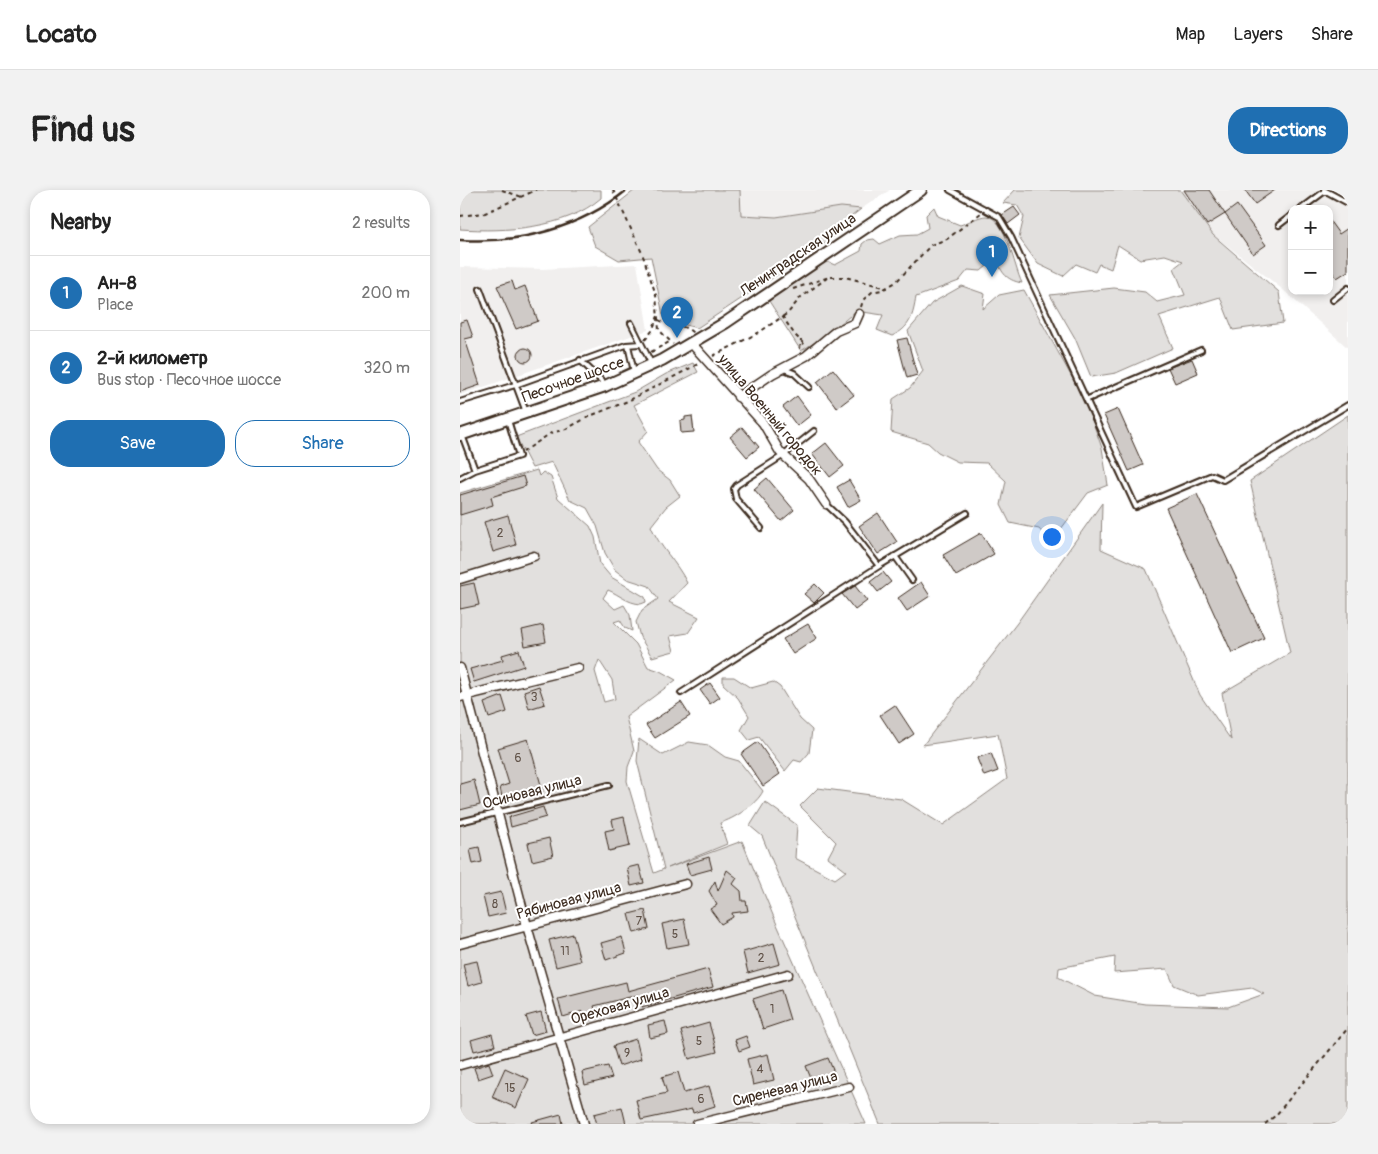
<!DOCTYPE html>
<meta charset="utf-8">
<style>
:root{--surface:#fff;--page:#f2f2f2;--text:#222;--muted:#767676;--line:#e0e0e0;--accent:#1f6fb2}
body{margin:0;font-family:Pangolin,sans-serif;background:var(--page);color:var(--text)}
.controls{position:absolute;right:15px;top:15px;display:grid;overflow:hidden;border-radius:10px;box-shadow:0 2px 8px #0003}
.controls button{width:45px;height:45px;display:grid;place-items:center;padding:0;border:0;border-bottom:1px solid var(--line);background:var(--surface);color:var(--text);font:25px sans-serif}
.you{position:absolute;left:591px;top:346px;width:18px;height:18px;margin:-12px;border:4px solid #fff;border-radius:50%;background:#1a73e8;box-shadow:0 0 0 8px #1a73e833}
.badge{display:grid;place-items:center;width:32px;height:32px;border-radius:50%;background:var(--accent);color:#fff;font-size:16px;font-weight:700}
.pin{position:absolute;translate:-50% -41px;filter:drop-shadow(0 1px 2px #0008)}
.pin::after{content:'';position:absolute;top:26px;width:18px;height:15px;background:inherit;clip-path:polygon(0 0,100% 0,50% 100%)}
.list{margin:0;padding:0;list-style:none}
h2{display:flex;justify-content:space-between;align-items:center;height:65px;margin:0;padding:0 20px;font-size:21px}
h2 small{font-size:16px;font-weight:400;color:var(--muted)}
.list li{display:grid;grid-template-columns:32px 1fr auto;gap:15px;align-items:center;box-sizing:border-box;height:75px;padding:0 20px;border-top:1px solid var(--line)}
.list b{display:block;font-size:19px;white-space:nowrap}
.list p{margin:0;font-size:16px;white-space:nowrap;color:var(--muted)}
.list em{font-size:16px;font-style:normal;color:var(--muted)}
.actions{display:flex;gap:10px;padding:15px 20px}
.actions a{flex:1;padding:11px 0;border:1px solid var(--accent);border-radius:20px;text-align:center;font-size:18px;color:var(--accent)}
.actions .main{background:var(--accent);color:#fff}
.map{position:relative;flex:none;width:888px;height:934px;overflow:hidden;border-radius:20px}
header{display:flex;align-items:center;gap:30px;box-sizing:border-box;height:70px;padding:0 25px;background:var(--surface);border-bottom:1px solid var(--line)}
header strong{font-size:24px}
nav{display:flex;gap:28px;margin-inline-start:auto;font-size:18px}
.intro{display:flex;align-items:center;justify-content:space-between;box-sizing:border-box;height:120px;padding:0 30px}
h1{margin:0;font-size:35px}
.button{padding:12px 22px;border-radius:20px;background:var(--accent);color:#fff;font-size:18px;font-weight:700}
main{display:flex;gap:30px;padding:0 30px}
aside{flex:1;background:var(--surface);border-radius:20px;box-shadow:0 2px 8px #0003}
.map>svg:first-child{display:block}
</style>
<header>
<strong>Locato</strong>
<nav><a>Map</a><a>Layers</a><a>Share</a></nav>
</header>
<div class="intro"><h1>Find us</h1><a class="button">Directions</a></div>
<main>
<aside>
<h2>Nearby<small>2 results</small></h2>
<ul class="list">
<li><span class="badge">1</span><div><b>Ан-8</b><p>Place</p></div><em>200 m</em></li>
<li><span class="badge">2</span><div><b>2-й километр</b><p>Bus stop · Песочное шоссе</p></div><em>320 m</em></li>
</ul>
<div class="actions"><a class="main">Save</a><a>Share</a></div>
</aside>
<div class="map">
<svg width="888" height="934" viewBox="0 0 888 934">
<rect width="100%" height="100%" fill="#fff"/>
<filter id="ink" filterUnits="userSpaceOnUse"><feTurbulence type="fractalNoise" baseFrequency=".02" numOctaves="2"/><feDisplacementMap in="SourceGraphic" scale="10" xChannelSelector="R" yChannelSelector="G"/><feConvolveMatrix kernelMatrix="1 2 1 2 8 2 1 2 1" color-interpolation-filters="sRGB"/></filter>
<g filter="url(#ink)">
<!-- built -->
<path fill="#f1efee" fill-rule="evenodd" d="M280 0H430L401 19 381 17 316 27 280 25Z
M719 0H888V158L822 99 745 38ZM832 19H869V101H832Z
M177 74 188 140 0 205V77L83 79Z"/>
<!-- green -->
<path fill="#e2e0de" stroke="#8e857e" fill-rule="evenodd" d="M0 0H141V8C105 39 45 42 0 39Z
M175 0H280L281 25 316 27 381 17 401 19 382 34 370 50 237 138 206 130 203 125 191 67 159 70 135 56 128 37Z
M555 0H720L753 45 819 102 823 133 773 140 760 107 699 126 713 158 656 183 631 187 615 148 590 105 654 98 685 102 697 112 725 105 714 78 723 71 705 65 680 69 658 55 651 79 639 74 635 82 616 74 603 86 578 74 559 48 564 27 557 15 543 13Z
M474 17 478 26 500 35C507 33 519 26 526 26 546 27 554 77 562 93 545 90 540 81 536 65L531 64 527 76 521 81 508 80 499 91 456 107C453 126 450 138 432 146L417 140 423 125 396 121 368 144 341 161 309 111 365 71 375 75 401 61 402 54 407 50 414 49 420 54 440 45 457 44 468 38 466 25Z
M502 96 525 104 523 119 539 105 564 100 626 213 642 258 648 295 628 303 601 339 587 348 579 339 550 333 541 315 546 291 527 273 498 272 478 262 468 253 431 242 433 209 450 198 463 181 448 141 472 113Z
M233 173 238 182 174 215 188 241 178 252 197 280 210 290 220 306 206 317 191 336C199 357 217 372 227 393L209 412 239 427 228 443 210 446 214 461 192 467 180 447 176 432 182 420 198 409 189 396 167 389 155 380 145 363 137 336 127 318 110 310 92 272 72 278 56 247 175 202 206 184Z
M888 225V934H420L302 646 290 636 305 612 337 635 335 668 375 689 386 681 368 667 376 652 340 616 358 598 441 609 483 635 547 589 538 544 463 555 557 433 642 313 641 359 686 379 740 505 771 550 762 503 830 463 790 291ZM655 767 654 783 707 779 714 795 738 805 792 798 804 804 768 817 685 814 635 806 598 787 599 778Z
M77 280 79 286 83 282 91 287 98 308 130 336 135 347 140 374 151 387 185 407 186 412 181 414C167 413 160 405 148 400L143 408 155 419 164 415 170 425 172 441 165 438 160 430 154 432 176 454 188 477 200 481 216 490 166 527 174 561 168 577 167 591 194 683 204 679 177 571 179 549 203 565 229 552 248 555 265 567 279 571 303 601C297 614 274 629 260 633L267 654 208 678 282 651 315 730 406 934H0V303ZM139 470 152 490 155 509 144 512 135 481Z
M263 487H274L291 498 313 492 320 497 340 529 352 540 349 563 341 572 334 570 325 581 299 547 289 550 281 540 289 526 278 508 263 494Z"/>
<!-- building -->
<path fill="#cfcac7" stroke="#3b2a1e" d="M724 0H749L765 24 747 35Z
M785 0H815L795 14Z
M777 15 806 55 793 64 765 24Z
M554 17 560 25 548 34 542 25Z
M869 30 879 44 888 38V81L877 88 872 82 869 84Z
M52 91 55 100 65 96 78 131 56 139 37 96Z
M7 130 13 147 5 149 20 195 0 202V132Z
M447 148 457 185 447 188 437 150Z
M58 165a7 7 0 1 1 14 0a7 7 0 1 1-14 0Z
M732 169 738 183 715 193 708 178Z
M373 179 394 205 377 218 357 192Z
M337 206 351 225 337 236 323 217Z
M658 219 683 275 669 281 644 225Z
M232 226 234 242 221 243 220 231 225 230V227Z
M282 237 299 257 287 267 270 247Z
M366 253 384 276 370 287 352 264Z
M63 286 66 296 31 307 33 315 0 325V305Z
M307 288 334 320 321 331 294 299Z
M389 290 401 310 388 317 377 297Z
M737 304 804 448 772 463 706 318Z
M418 323 437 352 418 364 399 336Z
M48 325 56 355 33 362 24 332Z
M521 343 534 364 496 386 483 365Z
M423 382 431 392 418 402 410 392Z
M461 392 470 406 447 421 438 408Z
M14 393 19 415 0 419V396Z
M355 394 364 403 354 413 344 404Z
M395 396 407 411 395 420 382 404Z
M348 434 357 448 333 464 323 449Z
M83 435 86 452 65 456 62 440Z
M59 460 64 476 14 492 10 479 43 470 42 465Z
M250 493 260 507 250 514 240 500Z
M79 496 85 514 69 519 64 501Z
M42 506 47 522 29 528 24 513Z
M221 512 230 526 195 548 186 535Z
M435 515 454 544 439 554 420 525Z
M68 549 83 602 43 612 40 597 49 594 38 558Z
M298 552 320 584 303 596 281 564Z
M531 563 538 581 524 586 517 568Z
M14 590 20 615 0 620V594Z
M83 617 86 627 51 637 49 627Z
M164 627 170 656 149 661 145 641 154 639 152 630Z
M89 648 93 666 72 671 68 653Z
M19 657 22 672 13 674 10 659Z
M249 667 252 679 230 685 226 674Z
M179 675 184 693 171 696 167 678Z
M267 680 277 688 273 694 281 701 282 711H286L288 721 272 723 273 727 261 734 250 719 257 715 249 701 255 691 258 701Z
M41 702 46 723 28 727 23 706Z
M185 720 189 739 174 743 169 724Z
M224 729 229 754 207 758 202 734Z
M113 744 120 771 96 777 89 750Z
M162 747 166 763 146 770 141 753Z
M314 753 320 774 288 783 283 762Z
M17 771 22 792 8 796 3 774Z
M248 779 253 797 182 817 178 805 134 816 138 828 126 831 123 821 103 827 98 809 166 792 168 801Z
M321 800 330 830 303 839 293 809Z
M81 822 86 841 72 845 66 826Z
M205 831 208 844 190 848 188 835Z
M249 833 257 862 229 869 221 841Z
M32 844 35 856 14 861 11 850Z
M286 846 290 857 279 861 275 850Z
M176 849 181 869 159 876 153 856Z
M308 864 314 890 293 895 287 869Z
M368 868 376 887 354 896 346 876Z
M29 873 33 884 18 889 14 878Z
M148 876 152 888 125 895 122 882Z
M45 878 69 889 56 918 32 907Z
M218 882 224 903 249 896 255 916 233 923 232 919 181 930 176 910 207 903 202 887Z
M162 917 166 934H137L134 924Z
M101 924 103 934H73L72 932Z"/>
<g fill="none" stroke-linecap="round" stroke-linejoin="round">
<defs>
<path id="service" d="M490 0 539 27 551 47 676 317 752 285 763 290 888 215
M864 0 888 13
M841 19 865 1
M819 35 832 25
M20 99 66 222
M873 110 888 98
M171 133 191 173
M168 155 174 182
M120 170 145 194
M324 179 334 183 349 197
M628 209 741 160
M0 212 55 195 166 155 180 154
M2 245 15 280 59 266 48 230
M0 288 15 280
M301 338 276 309 274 299 277 295 324 265 354 241
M435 366 452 390
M419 376 507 323
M221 503 419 376 385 332 366 314
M0 632 149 595"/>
<path id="minor" d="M232 154 303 233 320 262 349 289 366 314
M278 207 312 184 346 166 376 141 395 133 399 124
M0 389 74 366
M0 478 67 736 124 934
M0 507 118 478
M0 754 226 694
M0 875 328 784
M237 934 389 897"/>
<path id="secondary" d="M0 245 145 196 202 170 265 133 461 0"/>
</defs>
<!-- service casing -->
<use href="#service" stroke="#3b2a1e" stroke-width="8"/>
<!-- minor casing -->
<use href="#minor" stroke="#3b2a1e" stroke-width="11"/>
<!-- secondary casing -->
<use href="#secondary" stroke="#3b2a1e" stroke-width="14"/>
<!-- path -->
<path stroke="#3b2a1e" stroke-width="2" stroke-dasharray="4 4" stroke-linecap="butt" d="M42 0 62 7
M153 0 182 63 196 105 199 140 213 154
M0 26 25 23 76 0
M333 99 369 87H385L427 98
M401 117 403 110 412 102 422 100 436 92 471 55 487 49 521 23
M322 126 335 145 347 157
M199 130C211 137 223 133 233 143
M185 150 192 141 198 126
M340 159 341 149
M191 162 211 151
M253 166 298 143 328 123 341 107 367 88
M63 262 91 243 106 239 130 226 168 211 240 173
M805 934 816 925 888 838"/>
<!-- service -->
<use href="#service" stroke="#fff" stroke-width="4"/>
<!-- minor -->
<use href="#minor" stroke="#fff" stroke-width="8"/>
<!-- secondary -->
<use href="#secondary" stroke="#fff" stroke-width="10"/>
<!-- rail -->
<path stroke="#3b2a1e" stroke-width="2.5" d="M0 50C60 54 120 38 167 0"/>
</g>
</g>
<g text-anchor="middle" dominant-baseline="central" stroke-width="4" stroke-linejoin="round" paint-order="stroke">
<!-- number labels -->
<g font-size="12" fill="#605248">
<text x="40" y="343">2</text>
<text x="74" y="507">3</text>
<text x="58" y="568">6</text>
<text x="35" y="714">8</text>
<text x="179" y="731">7</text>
<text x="215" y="744">5</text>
<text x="105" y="761">11</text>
<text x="301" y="768">2</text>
<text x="312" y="819">1</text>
<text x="239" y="851">5</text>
<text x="167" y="863">9</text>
<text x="300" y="879">4</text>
<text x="50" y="898">15</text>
<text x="241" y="909">6</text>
</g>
<!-- street labels -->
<g font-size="15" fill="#3b2a1e" stroke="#fff">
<text transform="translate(338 65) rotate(-34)">Ленинградская улица</text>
<text transform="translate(113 190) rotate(-20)">Песочное шоссе</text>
<text transform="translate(310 225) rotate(50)">улица Военный городок</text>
<text transform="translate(72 602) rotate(-14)">Осиновая улица</text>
<text transform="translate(109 711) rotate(-15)">Рябиновая улица</text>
<text transform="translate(160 816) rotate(-16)">Ореховая улица</text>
<text transform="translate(325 899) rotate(-14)">Сиреневая улица</text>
</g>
</g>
</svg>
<div class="controls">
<button>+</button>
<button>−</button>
</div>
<div class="you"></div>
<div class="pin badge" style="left:532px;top:87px">1</div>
<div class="pin badge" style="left:217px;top:148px">2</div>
</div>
</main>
